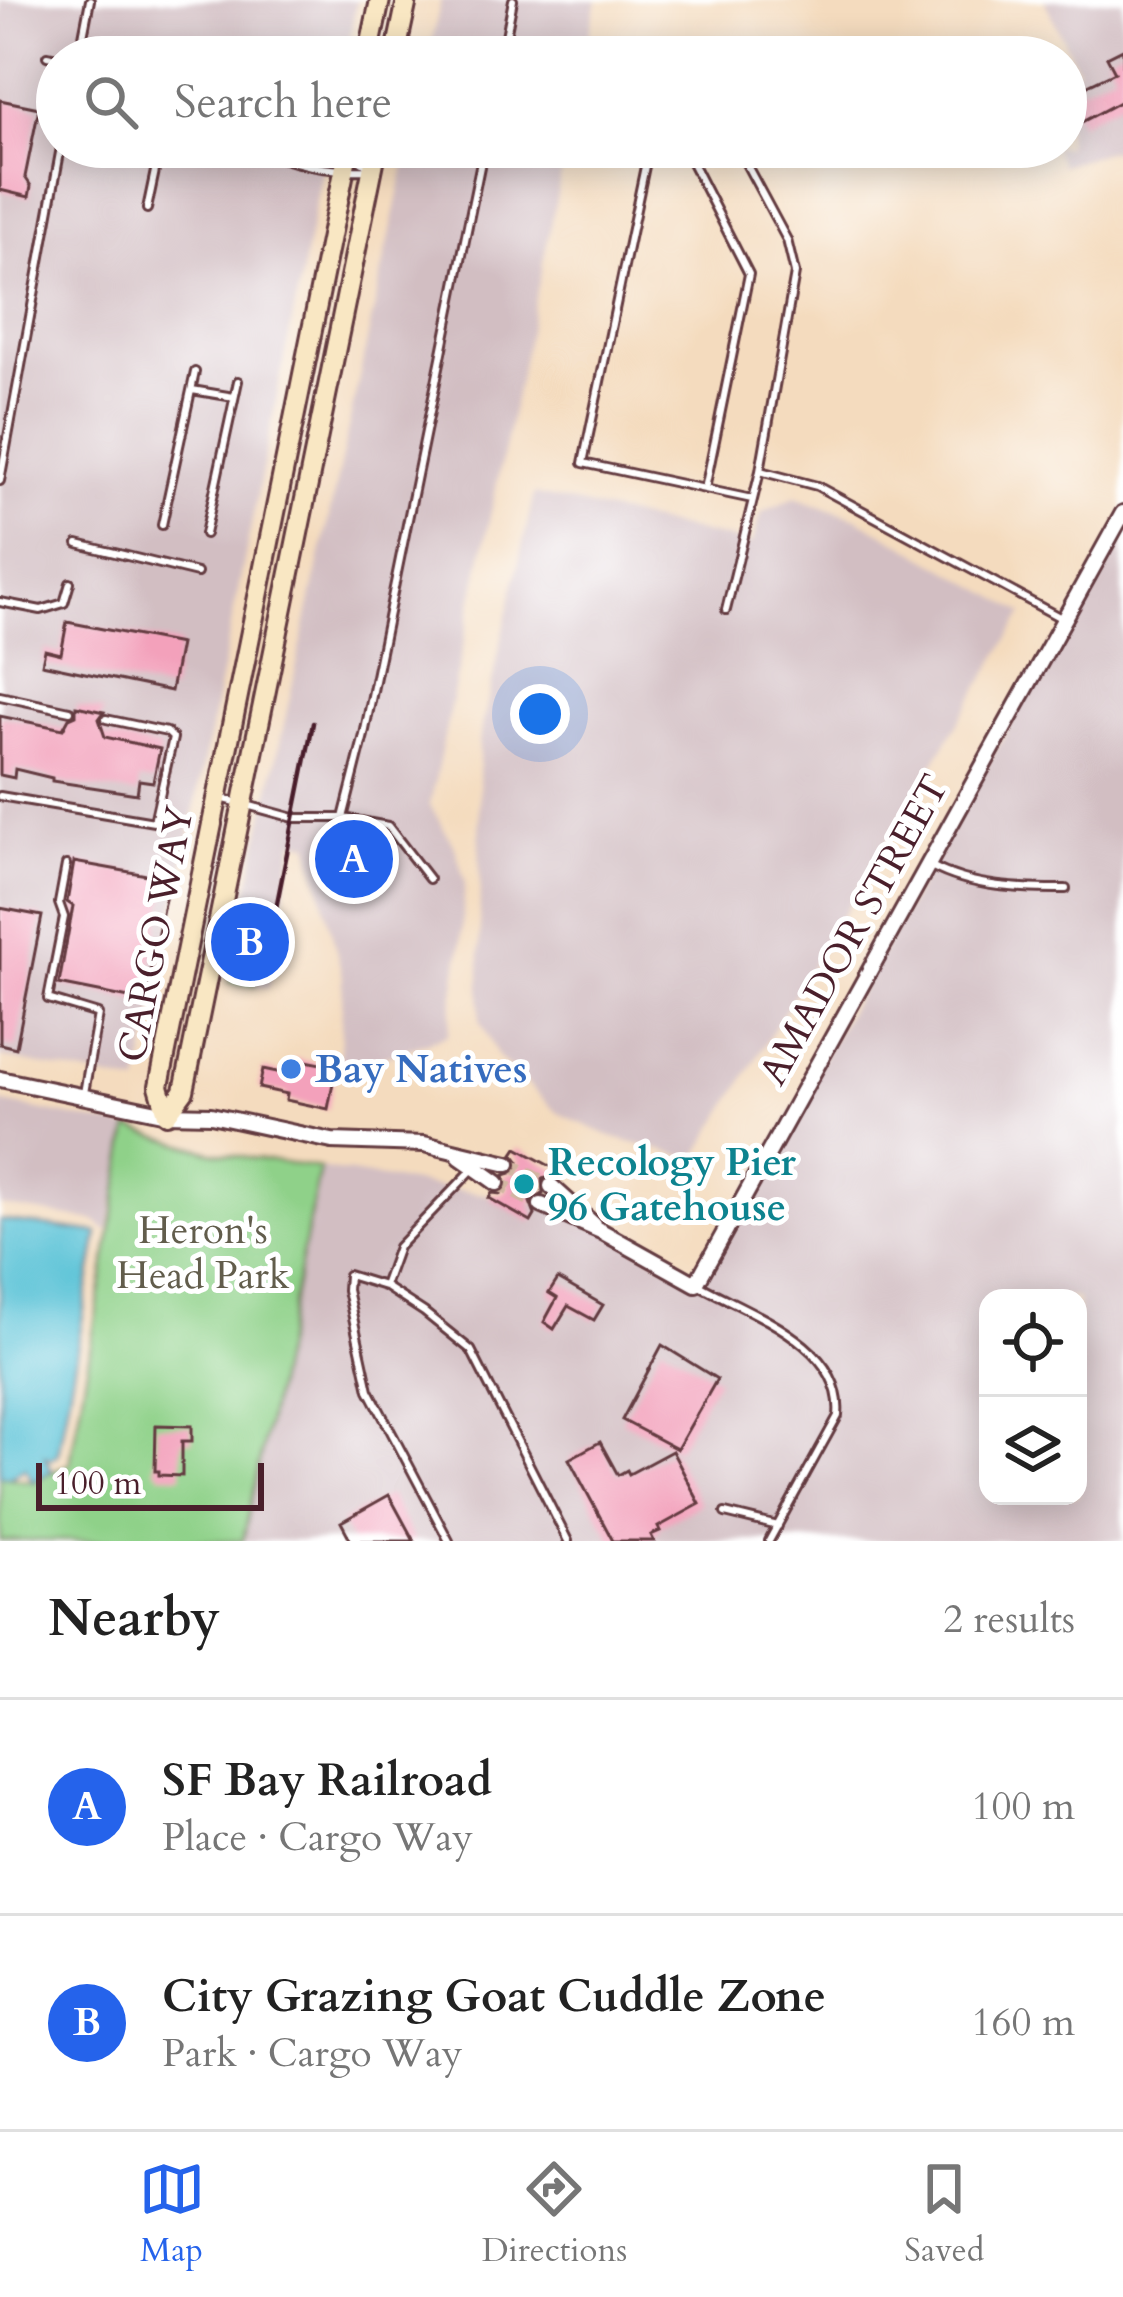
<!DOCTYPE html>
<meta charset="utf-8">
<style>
:root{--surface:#fff;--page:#f2f2f2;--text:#222;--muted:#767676;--line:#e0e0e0;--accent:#2563eb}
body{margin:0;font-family:Cardo,serif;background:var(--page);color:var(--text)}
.controls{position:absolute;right:36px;bottom:36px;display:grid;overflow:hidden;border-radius:24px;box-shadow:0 6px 30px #0003}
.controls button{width:108px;height:108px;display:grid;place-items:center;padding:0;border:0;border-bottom:3px solid var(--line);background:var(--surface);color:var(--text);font:60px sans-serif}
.scale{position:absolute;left:36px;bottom:30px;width:228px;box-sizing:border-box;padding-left:12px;border:6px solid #4a1f2b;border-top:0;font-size:33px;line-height:42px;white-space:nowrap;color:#4a1f2b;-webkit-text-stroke:9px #fff;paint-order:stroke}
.you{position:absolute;left:540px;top:714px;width:42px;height:42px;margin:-30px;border:9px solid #fff;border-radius:50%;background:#1a73e8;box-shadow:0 0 0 18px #1a73e833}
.badge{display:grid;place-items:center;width:78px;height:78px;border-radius:50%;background:var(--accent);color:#fff;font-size:39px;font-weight:700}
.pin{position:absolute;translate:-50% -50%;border:6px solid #fff;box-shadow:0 3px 12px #0006}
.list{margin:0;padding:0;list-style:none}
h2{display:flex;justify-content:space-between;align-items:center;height:156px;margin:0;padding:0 48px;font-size:51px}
h2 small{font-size:39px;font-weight:400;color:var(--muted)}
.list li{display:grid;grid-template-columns:78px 1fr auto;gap:36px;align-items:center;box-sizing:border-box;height:216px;padding:0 48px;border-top:3px solid var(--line)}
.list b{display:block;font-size:45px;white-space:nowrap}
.list p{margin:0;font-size:39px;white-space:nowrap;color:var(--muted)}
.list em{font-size:39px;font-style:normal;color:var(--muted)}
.icon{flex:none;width:66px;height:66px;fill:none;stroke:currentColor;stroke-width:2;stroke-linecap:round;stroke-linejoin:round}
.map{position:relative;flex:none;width:1123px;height:1541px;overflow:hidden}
.search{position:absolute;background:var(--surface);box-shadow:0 6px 30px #0003;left:36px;right:36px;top:36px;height:132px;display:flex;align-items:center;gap:30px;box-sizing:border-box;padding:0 42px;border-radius:66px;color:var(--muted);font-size:45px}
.sheet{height:588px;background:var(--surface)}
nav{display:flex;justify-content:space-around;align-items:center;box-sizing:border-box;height:168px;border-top:3px solid var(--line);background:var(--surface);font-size:33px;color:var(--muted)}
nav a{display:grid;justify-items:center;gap:6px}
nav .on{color:var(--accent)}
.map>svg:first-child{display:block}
</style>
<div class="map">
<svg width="1123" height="1541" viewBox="0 0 1123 1541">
<rect width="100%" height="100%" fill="#fff"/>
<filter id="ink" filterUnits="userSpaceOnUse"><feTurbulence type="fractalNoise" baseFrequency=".00833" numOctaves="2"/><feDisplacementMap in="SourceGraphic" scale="24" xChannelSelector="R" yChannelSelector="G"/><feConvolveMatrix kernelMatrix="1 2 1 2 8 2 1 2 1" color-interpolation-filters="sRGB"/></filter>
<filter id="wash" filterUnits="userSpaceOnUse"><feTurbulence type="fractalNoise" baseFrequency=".004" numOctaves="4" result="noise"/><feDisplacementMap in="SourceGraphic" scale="48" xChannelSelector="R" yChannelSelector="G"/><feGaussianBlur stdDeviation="2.7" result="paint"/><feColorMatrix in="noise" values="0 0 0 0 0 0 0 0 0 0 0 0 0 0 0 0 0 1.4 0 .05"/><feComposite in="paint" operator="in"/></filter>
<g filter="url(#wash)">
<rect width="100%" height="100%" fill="#f4dbbe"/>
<!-- industrial -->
<path fill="#d2bec2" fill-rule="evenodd" d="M0 0H357L345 57H57V147H327L139 1085 0 1057Z
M441 0H597L585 57H428Z
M1044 0H1123V165L1113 150 1061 165 1053 147H1066V76L1078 69Z
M409 147H567L430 805 455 847 465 881 461 945 448 1035 339 1072 343 978 309 843 294 841 269 988 255 986 269 903 246 899Z
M534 494 752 544 762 512 795 497 857 518 1024 613 696 1159 614 1138 558 1113 498 1057 480 1021 479 741Z
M1123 523V1541H243L320 1168 567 1207 696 1283ZM988 1298H1078V1496H988Z
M0 1102 129 1128 108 1232 95 1221 0 1206Z"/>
<!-- green -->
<path fill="#8fd189" stroke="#6c785a" stroke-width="3" d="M246 899 269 902 255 986 229 982Z
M129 1128 211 1152 320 1168 243 1541H0V1476L33 1482 70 1463Z"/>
<!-- water -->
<path fill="#5bc3d7" stroke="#527181" stroke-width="3" d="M0 1220 98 1233 58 1454 51 1459 45 1456 52 1471 33 1482 25 1468 9 1477 0 1476Z"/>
<g id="blocks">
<!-- building -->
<path fill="#f3a1bb" d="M1123 49V100L1080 123 1067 95 1115 72 1107 57Z
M0 100 39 108 25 177 31 186 29 197 0 190Z
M67 622 180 644 171 691 42 664 45 650 61 654Z
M76 706 104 712 99 719 105 737 160 749 153 782 139 780 137 794 52 781V778L15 769 14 778 0 775V716L63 729 69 718 76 715Z
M74 862 169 879 144 1001 59 984 73 906 67 902Z
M0 908 42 916 16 1048 0 1044Z
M296 1059 336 1067 328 1109 286 1100 287 1094 259 1088 263 1069 291 1075Z
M517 1148 559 1171 556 1176 542 1179 543 1194 530 1202 535 1215 531 1222 489 1198 492 1193 501 1194 507 1188 504 1175 517 1171 519 1162 513 1154Z
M558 1279 603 1305 594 1320 568 1306 554 1329 544 1322 557 1298 549 1293Z
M662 1345 717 1379 677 1449 622 1420Z
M156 1425 192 1426V1441H182V1476L159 1475V1471H155Z
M600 1442 618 1475 627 1470 629 1474 672 1451 700 1504 658 1527 660 1531 651 1535 654 1541H613L569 1459Z
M389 1495 414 1541H351L341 1522Z"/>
</g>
</g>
<g filter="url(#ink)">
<use href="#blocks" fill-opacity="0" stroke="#643b41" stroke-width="3"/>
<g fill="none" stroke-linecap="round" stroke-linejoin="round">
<!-- minor-tunnel -->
<path stroke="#d2b5a1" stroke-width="14" stroke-dasharray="14 7" stroke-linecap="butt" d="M508 1164 551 1186
M497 1183 541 1205"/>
<defs>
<path id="service" d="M682 43 689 57
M47 56 57 58
M79 57 90 0
M502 57 513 0
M258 147C288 165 334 172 368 170
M320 147 348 153 369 167
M649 147 583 463 752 499
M684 147 749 274 705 489
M737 147 787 240 795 273 760 471
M199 152 200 147
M147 209 160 147
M192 390 234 397
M0 481 61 147
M162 525 195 372
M205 534 238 381
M78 544 197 573
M0 602 41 610 64 603 70 583
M726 610 760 471 817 486 1061 618
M0 696 70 711
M0 796 154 822 173 738 167 732 106 719
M221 798 294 818H343L388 826 429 879
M343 818 364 735 484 147
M66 865 59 903 64 917 48 999 98 1014 84 1093
M931 866C972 888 1021 889 1066 889
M699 1285C749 1313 845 1345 838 1416L769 1541
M384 1286 398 1247 472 1170
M725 1513 778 1526
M449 1541 369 1390 347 1290 348 1275 384 1286 424 1312 471 1350 568 1541"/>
<path id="minor" d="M0 1079 167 1114 211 1115 332 1141 424 1144 508 1164
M460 1157 497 1183
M551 1186 593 1224
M541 1205 601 1231 696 1284 1123 513"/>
<path id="secondary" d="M368 57 380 0
M395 57 407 0
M349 147 159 1086 167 1114 184 1091 377 147"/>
</defs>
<!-- service casing -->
<use href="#service" stroke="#643b41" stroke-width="12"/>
<!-- minor casing -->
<use href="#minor" stroke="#643b41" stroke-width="20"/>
<!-- secondary casing -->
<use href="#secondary" stroke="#643b41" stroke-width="24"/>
<!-- service -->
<use href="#service" stroke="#fff" stroke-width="6"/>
<!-- minor -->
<use href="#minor" stroke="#fff" stroke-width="14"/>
<!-- secondary -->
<use href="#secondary" stroke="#f9e7c3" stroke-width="18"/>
<!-- rail -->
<path stroke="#4a1f2b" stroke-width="4.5" d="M261 983 313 723"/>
</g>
</g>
<!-- markers -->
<circle fill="#3f7fe0" stroke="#fff" stroke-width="4.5" cx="291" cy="1069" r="12"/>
<circle fill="#0f9aa8" stroke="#fff" stroke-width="4.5" cx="524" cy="1184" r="12"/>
<g text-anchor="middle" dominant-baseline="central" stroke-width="10" stroke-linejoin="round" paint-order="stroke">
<!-- street labels -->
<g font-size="39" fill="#4a1f2b" stroke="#fff">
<text transform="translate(854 930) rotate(-61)">AMADOR STREET</text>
<text transform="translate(156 934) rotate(-79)">CARGO WAY</text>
</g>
<!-- shop labels -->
<g font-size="39" font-weight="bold" fill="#366cbe" stroke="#fff" text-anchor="start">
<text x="315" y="1069">Bay Natives</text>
</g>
<!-- culture labels -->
<g font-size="39" font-weight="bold" fill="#0d838f" stroke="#fff" text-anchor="start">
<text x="548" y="1162">Recology Pier<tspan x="548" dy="45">96 Gatehouse</tspan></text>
</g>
<!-- park labels -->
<g font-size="39" fill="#625d4c" stroke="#fff">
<text x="203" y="1230">Heron's<tspan x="203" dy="45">Head Park</tspan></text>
</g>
</g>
</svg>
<div class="controls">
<button><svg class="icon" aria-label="locate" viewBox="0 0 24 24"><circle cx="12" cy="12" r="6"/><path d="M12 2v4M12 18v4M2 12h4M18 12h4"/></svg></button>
<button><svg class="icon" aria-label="layers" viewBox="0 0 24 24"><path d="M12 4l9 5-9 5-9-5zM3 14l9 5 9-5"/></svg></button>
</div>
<div class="scale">100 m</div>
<div class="you"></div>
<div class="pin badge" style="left:354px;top:859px">A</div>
<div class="pin badge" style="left:250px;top:942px">B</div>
<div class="search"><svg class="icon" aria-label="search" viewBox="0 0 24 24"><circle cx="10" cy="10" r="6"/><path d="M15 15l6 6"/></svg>Search here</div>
</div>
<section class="sheet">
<h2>Nearby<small>2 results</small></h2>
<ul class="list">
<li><span class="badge">A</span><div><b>SF Bay Railroad</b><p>Place · Cargo Way</p></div><em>100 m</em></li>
<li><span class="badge">B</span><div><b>City Grazing Goat Cuddle Zone</b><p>Park · Cargo Way</p></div><em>160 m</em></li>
</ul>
</section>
<nav>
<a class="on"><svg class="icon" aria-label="map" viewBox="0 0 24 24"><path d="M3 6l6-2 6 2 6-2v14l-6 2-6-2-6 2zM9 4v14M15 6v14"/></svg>Map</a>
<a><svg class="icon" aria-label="directions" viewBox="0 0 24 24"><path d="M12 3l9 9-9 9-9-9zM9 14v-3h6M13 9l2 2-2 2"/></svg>Directions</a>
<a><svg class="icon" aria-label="saved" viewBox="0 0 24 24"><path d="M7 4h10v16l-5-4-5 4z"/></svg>Saved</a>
</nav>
